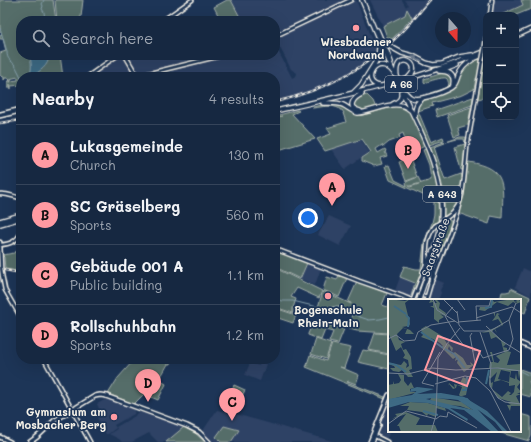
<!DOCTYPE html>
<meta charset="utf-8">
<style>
:root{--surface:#162841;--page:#1f3048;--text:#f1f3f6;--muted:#9ea6b1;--line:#35445a;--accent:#ff9aa2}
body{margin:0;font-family:Mali,sans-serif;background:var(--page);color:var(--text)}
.controls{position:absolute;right:12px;top:12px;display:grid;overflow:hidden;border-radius:8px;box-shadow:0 4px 16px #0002}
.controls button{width:36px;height:36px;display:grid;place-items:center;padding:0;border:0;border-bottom:1px solid var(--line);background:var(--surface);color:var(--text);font:20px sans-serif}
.compass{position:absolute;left:435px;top:12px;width:36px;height:36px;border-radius:50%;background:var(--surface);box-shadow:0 4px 16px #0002;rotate:160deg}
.you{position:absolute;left:308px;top:218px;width:14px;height:14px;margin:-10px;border:3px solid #fff;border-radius:50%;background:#1a73e8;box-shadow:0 0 0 6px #1a73e833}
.badge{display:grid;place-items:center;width:26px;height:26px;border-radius:50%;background:var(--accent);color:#111;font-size:13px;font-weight:700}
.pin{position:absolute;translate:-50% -33px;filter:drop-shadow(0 1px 2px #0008)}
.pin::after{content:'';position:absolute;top:21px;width:14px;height:12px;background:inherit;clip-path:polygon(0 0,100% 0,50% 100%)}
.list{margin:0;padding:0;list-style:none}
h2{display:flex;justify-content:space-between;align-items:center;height:52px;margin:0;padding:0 16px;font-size:17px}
h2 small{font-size:13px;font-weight:400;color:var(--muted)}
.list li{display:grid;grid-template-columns:26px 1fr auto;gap:12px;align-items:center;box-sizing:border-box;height:60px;padding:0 16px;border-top:1px solid var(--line)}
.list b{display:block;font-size:15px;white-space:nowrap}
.list p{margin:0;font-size:13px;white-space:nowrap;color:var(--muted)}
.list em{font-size:13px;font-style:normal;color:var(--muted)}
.icon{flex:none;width:22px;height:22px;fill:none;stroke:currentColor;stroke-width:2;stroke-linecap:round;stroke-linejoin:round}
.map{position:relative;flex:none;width:531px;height:442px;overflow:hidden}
.search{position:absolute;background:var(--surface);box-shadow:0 4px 16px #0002;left:16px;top:16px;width:264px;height:44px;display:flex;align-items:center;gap:10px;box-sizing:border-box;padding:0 14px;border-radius:16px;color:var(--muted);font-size:15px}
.panel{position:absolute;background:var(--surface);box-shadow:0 4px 16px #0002;left:16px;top:72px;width:264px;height:292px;border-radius:16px}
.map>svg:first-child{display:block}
</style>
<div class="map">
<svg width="531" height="442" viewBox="0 0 531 442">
<rect width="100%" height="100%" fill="#1d3557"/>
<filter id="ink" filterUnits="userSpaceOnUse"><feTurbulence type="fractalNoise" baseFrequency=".025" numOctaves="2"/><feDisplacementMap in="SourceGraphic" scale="8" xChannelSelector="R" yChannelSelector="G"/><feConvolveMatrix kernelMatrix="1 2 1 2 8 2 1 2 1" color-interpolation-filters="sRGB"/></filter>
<g filter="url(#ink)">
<!-- built -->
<path fill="#2f4265" d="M231 0H348L275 34V21H242Z
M354 0H356L376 51 387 44 398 33 412 18 407 9 406 15 383 26 370 0H402L406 7 408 5 404 0H431L387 47 369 62 338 81 329 85 309 93 285 101 275 103V77H174L171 70 173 69 230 55H275V45L292 78 297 75 295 72 291 69 276 40V37Z
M494 0H521L523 5 501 15H491Z
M120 55H123L128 63 135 77H89Z
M127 55H184L187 62 156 69 139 74Z
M361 140 369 152 345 169 331 149Z
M329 216 351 226 340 246 318 235Z
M307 263 321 268 315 285 300 279Z
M523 268 531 272V278L530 280 531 281V296L515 287Z
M400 277 415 283 411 296H409L395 291Z
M435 279 444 283 440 290 441 293 438 300H428Z
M260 362 266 364 260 381 245 375 250 363 259 366Z
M106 399 135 410 134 414 114 425 116 428 108 434H106L97 418 102 415 97 404Z
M388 404 389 431H390L386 440 378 435 377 434Z
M217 410 239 415 335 442H213L202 432Z
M140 412 184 428 166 442H158L149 433 132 442H122L119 439 109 434 117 429 116 427 135 416 136 414Z"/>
<!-- green -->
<path fill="#546d69" stroke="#a4afa8" d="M0 0H53L56 21H21V55H60L63 77H21V85L11 86V89L10 84V88H8V81L10 82H11L9 80 10 79V81L18 80V77L9 79V78H5L4 80V77H2L0 75V53L6 51 3 39H0V35L2 34 0 32Z
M55 0H83L81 17 75 21H57Z
M227 0H231L242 21H221L214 7Z
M521 0H531V9L516 15H501L523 5Z
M407 9 412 18 392 39 387 37 383 26 405 15Z
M486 55V97L478 99 484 56Z
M481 58 478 78H476L474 89 462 95 432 103 433 106 418 111 431 142 443 137 444 140 429 145 417 117C412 94 443 97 455 86 462 69 464 65 481 58Z
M443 73H446L450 75 453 81C450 91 438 92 429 95L430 93 445 88 449 84C448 82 448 79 446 78 442 77 429 81 425 83L424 82V79Z
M367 95 373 101 376 108 361 110 355 108C352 99 360 97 367 95Z
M473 97 472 105 437 117 435 110Z
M327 104C330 104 334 104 338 105 348 107 350 115 363 115L396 106C402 107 405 108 410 113L425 146 416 150 413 145 411 146 408 141 406 142 403 133 399 135 400 138 389 142 383 147 382 145 376 149 378 153 385 149 386 151 385 152 387 156 380 158 382 164 374 166 362 161V158L371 152 362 139 325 151 317 139 331 134 327 128 346 122 343 113H344L342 110H340V109C332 104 322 107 313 108V107Z
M471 107 468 125 458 128 460 135 454 137 447 115Z
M298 110 299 111 292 114 315 139 275 151V118L282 116 275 118V116Z
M460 137H465L467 138 464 169 461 170 455 147 465 144 464 139H457L446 142Z
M444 142 445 143 434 147 445 180 461 174 464 178C460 195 460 208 444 218V193L438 168 430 147Z
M426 149C435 173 440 196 438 222L432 228 426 239V238L432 223 434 214V200L390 180 385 166 389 165 395 180 407 186 406 182 418 177 421 183 410 186H408L410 187 431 180 429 165 423 150Z
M410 158 417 177 406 181 399 162Z
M469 162C508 168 503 186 502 218L491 216 489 224 458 213C463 196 466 181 467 164Z
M447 220H450L451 222V225L434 274 444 222Z
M425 239H426L424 266 413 293 411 296 415 283 400 277 404 266 416 269H421L424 243Z
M2 247 3 255 14 253 21 248V273L12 270 5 269 4 257 2 255Z
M275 251 307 263 300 279 275 267Z
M275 268 322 291 319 298 297 288 291 297 296 299 293 308V313L275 307Z
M339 275 347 278 339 297 323 290 327 277 337 280Z
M357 282 387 293 382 305 388 307 389 305V333L357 331 349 329 352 313 337 306 327 308 318 307 323 291 351 304V303L348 302Z
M511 288 530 297 525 313 520 311V300H500L502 292H506L510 291Z
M275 308 296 315 293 323 275 317Z
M313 322 315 321 344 329 338 344 329 342 333 332 325 330 321 340 308 335V334Z
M375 333 389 334V354L369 350Z
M316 339 331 344 326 359 311 354Z
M332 344 351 348 344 368 340 367 359 375 356 384 348 381 347 382 385 397V399L306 367 307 365 308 366 307 364 310 355 326 361Z
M363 350 368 351V352L369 351 389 355V369L358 362Z
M134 359H171L170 364H168L159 380 166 384 158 400 144 394 134 404 108 394 118 378 134 360Z
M520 369 531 373V381H529L531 386 530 389H531V397L520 394Z
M234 385 245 390 236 408 226 403Z
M520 414 531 417V436L529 441 494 431H520Z
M224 426 239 430 231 442H221L216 437Z
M184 427 195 433 205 442H166Z"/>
<!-- water -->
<path fill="#3e6a84" stroke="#87a0ac" d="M29 55H49C49 67 39 71 31 77H29C32 71 32 61 29 55Z"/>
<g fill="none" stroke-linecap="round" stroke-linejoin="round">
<!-- stream -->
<path stroke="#87a0ac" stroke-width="1" d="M44 0 42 4 43 6 42 9 44 12 45 21
M0 28 7 52C7 60 11 60 15 65 17 69 19 73 21 77
M275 299 283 301H293L305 304 326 309 337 307 360 317 369 320 380 319 389 317
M520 371 528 375
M529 375 531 376"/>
<defs>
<path id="secondary" d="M490 15 492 0
M162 21 192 0
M275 36 351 0
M485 46 486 38
M125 55 136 74 138 76 224 55
M87 77 118 55
M0 114 21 109
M0 116 21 111
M0 194C7 193 14 197 21 198
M446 218 453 213 459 204
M0 242 1 268
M0 245C10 244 16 242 21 233
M275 249 359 281 402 296 411 300
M426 264C427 250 425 238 435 226
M2 275 5 290 21 318
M433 279 456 216 462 194 464 179 467 147 482 61
M417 289C418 295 422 297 427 296
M413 300 424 271
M426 300 431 283
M520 343 531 348
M44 359 90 442
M373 435 387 442"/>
<path id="primary" d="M408 299 409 300
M106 396 187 426 199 432 209 442
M54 421 95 396 100 395 108 396
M0 437 10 442
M30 442 37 437 55 420
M370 442 389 395
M372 442 379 425"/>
<path id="highway" d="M362 0 381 45
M377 30 383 44
M516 36 531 29
M391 47 402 53 413 56 426 63 433 65 442 64 459 57 472 55
M387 52 391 62
M385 53 396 77
M471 60 485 54
M444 70 457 65
M439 71C448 71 455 74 453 84
M397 76C393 49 426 63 408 78
M380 86C359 83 377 52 393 72
M400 87C419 129 445 172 441 220 439 245 429 269 421 293
M405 92C407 94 409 97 412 98 420 101 449 91 454 85 456 83 457 79 458 76 461 69 465 64 472 60
M353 93 361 85 378 58
M323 103C330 103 337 102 343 105 349 108 352 112 358 113 374 112 397 97 410 110
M393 104C399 101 402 99 401 92
M275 111C347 95 418 80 486 51
M360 111C346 108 353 98 362 94
M415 115C415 107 416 103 423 98
M0 221 21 215
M0 224 21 218
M423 272 433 251
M431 283 437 250"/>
</defs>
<!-- secondary casing -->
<use href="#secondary" stroke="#f4f1e8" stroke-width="5.5"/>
<!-- primary casing -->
<use href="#primary" stroke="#f4f1e8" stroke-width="6"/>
<!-- highway casing -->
<use href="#highway" stroke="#f4f1e8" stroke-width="6"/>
<!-- secondary -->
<use href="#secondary" stroke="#1d3557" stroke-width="2.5"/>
<!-- primary -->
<use href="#primary" stroke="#1d3557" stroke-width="3"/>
<!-- highway -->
<use href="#highway" stroke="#1d3557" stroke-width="3.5"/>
<defs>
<path id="rail" d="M275 102C322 91 366 69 400 34 411 23 420 11 430 0
M0 123 21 120
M5 270 21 273"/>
</defs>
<!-- rail casing -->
<use href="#rail" stroke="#f4f1e8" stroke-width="2.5"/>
<!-- rail -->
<use href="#rail" stroke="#1d3557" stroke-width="1" stroke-dasharray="3" stroke-linecap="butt"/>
<defs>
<path id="secondary-bridge" d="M482 61 485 46
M435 226 446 218
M1 268 2 275"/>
<path id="highway-bridge" d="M386 42 391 47
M383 44 387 52
M381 45 385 53
M378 58 379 47
M397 76 403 89
M419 300 421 293"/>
</defs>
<!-- secondary-bridge casing -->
<use href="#secondary-bridge" stroke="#f4f1e8" stroke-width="5.5" stroke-linecap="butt"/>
<!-- highway-bridge casing -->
<use href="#highway-bridge" stroke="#f4f1e8" stroke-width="6" stroke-linecap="butt"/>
<!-- secondary-bridge -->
<use href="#secondary-bridge" stroke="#1d3557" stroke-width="2.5"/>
<!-- highway-bridge -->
<use href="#highway-bridge" stroke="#1d3557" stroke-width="3.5"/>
</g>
<!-- one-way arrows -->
<defs><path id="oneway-solid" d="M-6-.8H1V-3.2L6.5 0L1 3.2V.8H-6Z"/></defs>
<use fill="#68778a" href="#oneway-solid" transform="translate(417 59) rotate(-152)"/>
</g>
<!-- markers -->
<g fill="#ff9aa2" stroke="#1d3557" stroke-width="1.5">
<circle cx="356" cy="28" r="4"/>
<circle cx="328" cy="296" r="4"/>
<circle cx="114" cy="417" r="4"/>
</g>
<g text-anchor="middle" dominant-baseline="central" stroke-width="3.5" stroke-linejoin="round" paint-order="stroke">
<!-- shield labels -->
<g fill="#1d3557" stroke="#b4b9bc" stroke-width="1">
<rect x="385" y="76" width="32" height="16" rx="3"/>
<rect x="423" y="186" width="38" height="16" rx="3"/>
</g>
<g font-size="10" font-weight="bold" fill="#f4f1e8">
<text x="401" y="84">A 66</text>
<text x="442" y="194">A 643</text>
</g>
<!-- poi labels -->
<g font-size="11" font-weight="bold" fill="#f4f1e8" stroke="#1d3557">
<text x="356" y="41">Wiesbadener<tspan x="356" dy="13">Nordwand</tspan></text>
<text x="328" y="309">Bogenschule<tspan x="328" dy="13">Rhein-Main</tspan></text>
<text x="106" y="411" text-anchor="end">Gymnasium am<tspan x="106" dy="13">Mosbacher Berg</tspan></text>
</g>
<!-- street labels -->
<g font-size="11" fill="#f4f1e8" stroke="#1d3557">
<text transform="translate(435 247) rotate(-70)">Saarstraße</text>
</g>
</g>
<!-- overview -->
<g transform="translate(388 299)">
<rect width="133" height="133" fill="#1d3557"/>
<path d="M0 0 17 2 22 0 17 4 22 25 21 27 20 23V27L14 28 22 31 26 35H17L19 30 15 29 9 35 11 41 17 43 13 45 15 51 18 50 23 58 24 70 21 71 25 78H20L14 71 11 73 9 67 11 73 5 72 2 69H7L6 67 0 65V61L1 64 13 66 16 62 19 65 18 69 21 67 20 61 15 59 17 56 13 48 8 52 0 33ZM43 0 47 4H49L46 0H48L52 4 51 9 58 14 57 17 52 15 56 18 51 21V24L46 20V9L42 7H45V3L41 4ZM104 0 106 3 125 0 127 3 130 0 133 3 128 5 129 2 127 4 125 3 120 7 109 3 97 12 91 11 92 8H102ZM105 13 107 14V18L109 14 112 15 110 16 115 25V26L107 30 109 34 106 30 104 33 118 45 115 48 119 49V52L123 53 119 66 132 65 133 69 131 80 130 72H123L122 78 127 80 128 74 129 80 133 83V90L132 84 129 88 133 93 129 95H133L128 97 133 107H123L122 112 119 106H123L120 104 123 103 110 99 101 85 102 70 111 69H101L102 63H105L102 53H104L106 63 110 64 112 61 108 57 117 53H116L113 42 108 38 103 40 101 33 93 34 114 26 110 20 104 22 107 18ZM113 71 122 73 121 83 110 80ZM109 73 106 83 113 81 121 84V87L127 86 126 93 123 96H121L123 94 120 92 114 98 104 90 105 83 103 84 102 80ZM38 27 54 37 60 46V44L65 49 64 53 61 47 60 50 64 55 67 53 75 59 79 66H83L82 63 86 66 76 73 69 64 70 60 67 62 68 58 65 60 53 48 55 47 52 44 43 39 44 42 33 38 35 36 33 30ZM10 75 16 76V82L20 87 23 83 26 89 22 90V93H30L0 101V86L5 85V82L6 85 11 84 13 81ZM75 78 81 81 78 96 74 97 76 98 72 97 71 96 74 88 69 86 68 89 65 90 61 85 60 87 61 84 67 89 66 85 74 87 72 84ZM44 98 74 103 86 112 72 107 49 105 42 101ZM22 103 40 104 57 109 58 112 48 109V118L40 115 39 117 34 113 19 111 21 107H12ZM18 113 32 119 28 126H47L50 133H13L11 127H9L18 115 4 120 9 117 7 115Z" fill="#546d69" fill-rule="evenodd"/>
<path d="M29 88 46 90 29 95 53 94 76 98 99 112 120 133H115L107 123 89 110 111 133H104L76 111 62 109 80 120 79 122 60 110 40 104 21 103 0 109V100L24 96 29 92 22 93 23 90ZM47 98 70 101 85 111 38 100Z" fill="#3e6a84" fill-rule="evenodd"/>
<path fill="none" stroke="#3e6a84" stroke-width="2" d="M6 7 18 15M97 9 103 8 104 1M18 16 21 19 20 28M33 33 55 49M57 50 66 55 77 69M0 64 8 66 18 73M98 85 101 71M32 89 27 96 32 98 67 99M74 91H78L79 78M50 96 79 100 108 133M0 104 46 96M35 112 50 116"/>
<path fill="none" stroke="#738091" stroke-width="1" d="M45 0 49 11 70 24M55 0 69 14M69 0 77 11M65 8 57 17 68 36M69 12 71 26 76 32H102L121 21 128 4M88 19 124 8 133 14M89 22 88 7H101L103 0M70 23 93 21M98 27 114 42M92 33 103 65 102 79M67 35 76 47M0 40 8 36 16 42 27 41 30 33 43 26 67 22M114 42 133 54M58 46 72 29M84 52 90 51 95 59 121 51 125 40 121 21M0 74 20 75 44 69 68 71 110 69 133 72M102 77V87L110 99 117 103 133 105M83 78 87 64 82 37 84 34M47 85 77 77 88 79 102 92 123 133M46 87 34 84 52 53M0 125 18 112 48 120 52 117 59 118 60 113 89 129M43 133 48 116 50 59 59 45"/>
<path fill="#ff9aa2" fill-opacity="0.15" stroke="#ff9aa2" stroke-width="2" d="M50 37 92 52 79 87 37 71Z"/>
<rect width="133" height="133" fill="none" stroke="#f4f1e8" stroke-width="2"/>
</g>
</svg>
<div class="controls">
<button>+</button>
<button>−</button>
<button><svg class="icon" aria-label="locate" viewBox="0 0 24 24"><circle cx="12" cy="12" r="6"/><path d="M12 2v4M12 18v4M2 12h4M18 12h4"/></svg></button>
</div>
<svg class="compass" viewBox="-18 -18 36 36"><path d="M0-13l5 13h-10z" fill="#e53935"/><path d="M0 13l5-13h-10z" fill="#9ea6b1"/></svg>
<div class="you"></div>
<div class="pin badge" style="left:332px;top:206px">A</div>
<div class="pin badge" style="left:408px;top:169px">B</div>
<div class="pin badge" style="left:232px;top:421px">C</div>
<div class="pin badge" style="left:148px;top:402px">D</div>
<div class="search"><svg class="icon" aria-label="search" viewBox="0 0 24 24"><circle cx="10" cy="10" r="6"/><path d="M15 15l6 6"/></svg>Search here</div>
<section class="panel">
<h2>Nearby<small>4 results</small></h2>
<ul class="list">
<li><span class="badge">A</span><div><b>Lukasgemeinde</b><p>Church</p></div><em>130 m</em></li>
<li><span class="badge">B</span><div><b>SC Gräselberg</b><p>Sports</p></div><em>560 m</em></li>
<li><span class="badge">C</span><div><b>Gebäude 001 A</b><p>Public building</p></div><em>1.1 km</em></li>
<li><span class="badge">D</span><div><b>Rollschuhbahn</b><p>Sports</p></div><em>1.2 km</em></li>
</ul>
</section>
</div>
